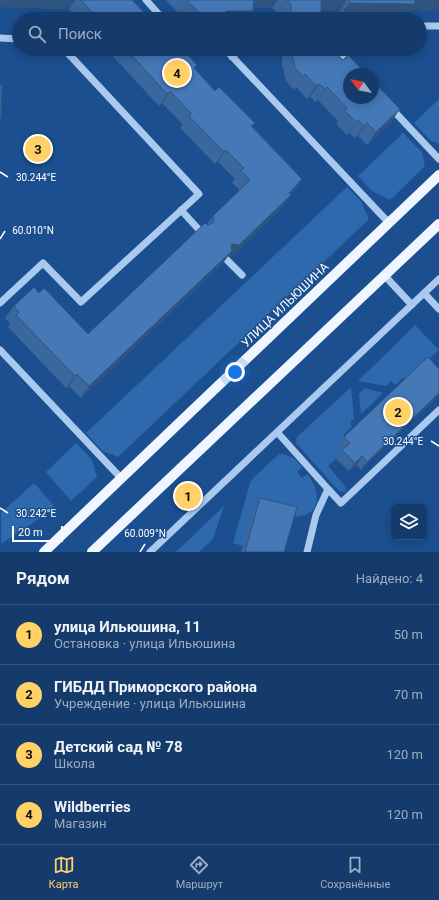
<!DOCTYPE html>
<html lang="ru">
<meta charset="utf-8">
<style>
:root{--surface:#143b6b;--page:#214673;--text:#f1f3f6;--muted:#9dadc1;--line:#33557e;--accent:#ffd166}
body{margin:0;font-family:Roboto,sans-serif;background:var(--page);color:var(--text)}
.controls{position:absolute;right:12px;bottom:12px;display:grid;overflow:hidden;border-radius:6px;box-shadow:0 2px 10px #0003}
.controls button{width:36px;height:36px;display:grid;place-items:center;padding:0;border:0;border-bottom:1px solid var(--line);background:var(--surface);color:var(--text);font:20px sans-serif}
.compass{position:absolute;left:343px;top:68px;width:36px;height:36px;border-radius:50%;background:var(--surface);box-shadow:0 2px 10px #0003;rotate:302deg}
.scale{position:absolute;left:12px;bottom:10px;width:51px;box-sizing:border-box;padding-left:4px;border:2px solid #fff;border-top:0;font-size:11px;line-height:14px;white-space:nowrap;color:#fff;-webkit-text-stroke:3px #1b4f8f;paint-order:stroke}
.you{position:absolute;left:235px;top:372px;width:14px;height:14px;margin:-10px;border:3px solid #fff;border-radius:50%;background:#1a73e8;box-shadow:0 0 0 6px #1a73e833}
.badge{display:grid;place-items:center;width:26px;height:26px;border-radius:50%;background:var(--accent);color:#111;font-size:13px;font-weight:700}
.pin{position:absolute;translate:-50% -50%;border:2px solid #fff;box-shadow:0 1px 4px #0006}
.list{margin:0;padding:0;list-style:none}
h2{display:flex;justify-content:space-between;align-items:center;height:52px;margin:0;padding:0 16px;font-size:17px}
h2 small{font-size:13px;font-weight:400;color:var(--muted)}
.list li{display:grid;grid-template-columns:26px 1fr auto;gap:12px;align-items:center;box-sizing:border-box;height:60px;padding:0 16px;border-top:1px solid var(--line)}
.list b{display:block;font-size:15px;white-space:nowrap}
.list p{margin:0;font-size:13px;white-space:nowrap;color:var(--muted)}
.list em{font-size:13px;font-style:normal;color:var(--muted)}
.icon{flex:none;width:22px;height:22px;fill:none;stroke:currentColor;stroke-width:2;stroke-linecap:round;stroke-linejoin:round}
.map{position:relative;flex:none;width:439px;height:552px;overflow:hidden}
.search{position:absolute;background:var(--surface);box-shadow:0 2px 10px #0003;left:12px;right:12px;top:12px;height:44px;display:flex;align-items:center;gap:10px;box-sizing:border-box;padding:0 14px;border-radius:22px;color:var(--muted);font-size:15px}
.sheet{height:292px;background:var(--surface)}
nav{display:flex;justify-content:space-around;align-items:center;box-sizing:border-box;height:56px;border-top:1px solid var(--line);background:var(--surface);font-size:11px;color:var(--muted)}
nav a{display:grid;justify-items:center;gap:2px}
nav .on{color:var(--accent)}
.map>svg:first-child{display:block}
</style>
<div class="map">
<svg width="439" height="552" viewBox="0 0 439 552">
<rect width="100%" height="100%" fill="#1b4f8f"/>
<!-- green -->
<path fill="#2e69ad" d="M439 99V144L430 140 414 123Z
M403 133 422 152 425 166 390 200 372 191 358 176Z
M347 187 361 201 369 219 118 457 103 451 86 433Z
M415 325 439 350 406 381 403 378 395 385 391 381 386 386 358 381Z
M351 387 354 419 350 422 352 427 343 435 346 438 344 451 328 466 345 486 346 492 339 491 296 443 297 437Z
M365 388 383 393 361 414 359 394Z
M76 443 92 460 97 477 71 501 46 472Z
M279 454C290 454 295 459 302 467L297 472 302 478 307 474C323 492 321 520 291 516L243 546 233 543 250 483 253 478Z
M34 483 54 506 45 515 1 544V513Z
M224 506 213 539 199 552H176Z"/>
<g fill="none" stroke-linecap="round" stroke-linejoin="round">
<!-- minor -->
<path stroke="#a9c9ee" stroke-width="7" d="M146 0 163 19
M420 26H439
M0 38 19 39
M225 49 389 223
M334 49 358 74
M232 57 240 49
M391 108 439 159
M181 210 201 232
M227 260 242 275
M384 275 412 305
M424 293 439 309
M0 303 43 263 81 302 199 194 64 49
M0 350 121 478
M277 432 328 489 316 515 307 552
M328 489 341 503 439 410
M150 552 439 279"/>
<!-- major -->
<path stroke="#f0f6ff" stroke-width="10" d="M44 552 439 175
M92 552 439 224"/>
</g>
<!-- wall -->
<path fill="#3a679d" d="M0 0H132L150 19H79L69 9 0 7Z
M166 0H439L409 11 406 16H340V11H321V19H282V17L272 8H254L248 19H184Z
M106 49H182L194 69 215 91 255 123 252 126 302 179 294 191 290 195 283 207 231 257 228 256 223 263 81 398 69 386 66 388 8 327 10 323 5 318 14 306 39 293 88 334 207 224 213 216 240 190 232 183 235 179 218 162 215 164 180 128 183 125 162 103 159 106Z
M282 49H332L391 122 367 145 358 136 355 138 349 133 347 135 336 124 338 121 318 100 316 102 310 97 307 99 296 87 294 90 286 81 282 64Z
M439 369 361 470 357 465 349 471 336 459 343 450 338 445 344 437Z
M260 498 284 552H241L254 506Z"/>
<!-- shaded-wall -->
<path fill="#305480" d="M0 0H76L69 9 0 7Z
M250 0H278L272 8H245Z
M320 0H347L340 11H312Z
M414 0H439V11H409L406 16H340L349 3Z
M226 11H253L248 19H220Z
M319 84 310 97 307 99 316 86Z
M327 87 318 100 316 102 325 89Z
M170 91 162 103 159 106 167 94Z
M400 109 391 122 367 145 376 132Z
M358 120 349 133 347 135 356 122Z
M367 123 358 136 355 138 364 126Z
M226 150 218 162 215 164 224 152Z
M302 179 294 191 280 205 289 193Z
M291 195 283 207 231 257 228 256 223 263 81 398 89 386 232 244Z
M77 374 69 386 66 388 75 376Z
M439 393V396L361 470 367 462Z
M362 456 357 465 349 471 355 463Z"/>
<!-- building -->
<path fill="#4478b7" stroke="#305480" d="M81 0H132L150 19H98Z
M187 0H254L253 11H226V19H205Z
M286 0H321V19H291V4Z
M349 0H415V4L349 3Z
M126 49H182L197 65 194 68 215 91 219 87 255 123 251 126 302 179 289 193 291 195 239 245 232 244 231 247 232 251 89 386 77 374 75 376 16 315 19 312 14 306 34 287 39 293 44 288 88 334 205 223 208 225 213 223 214 219 213 216 250 180 241 171 244 168 226 150 224 152 189 116 191 113 170 91 167 94Z
M291 49H332L343 60 348 55 366 74H349V98H373V81L400 109 376 132 367 123 364 126 358 120 356 122 345 111 347 108 327 87 325 89 319 84 316 86 305 74 303 77 295 68Z
M0 85H2L1 119H0Z
M428 357 439 369V393L367 462 362 456 355 463 342 450 350 443 344 437Z
M260 498 297 507 284 552H245Z"/>
<!-- ticks -->
<path fill="none" stroke="#fff" stroke-width="1.5" d="M0 172 8 177M0 239 5 231M431 441 439 446M0 508 8 513M140 552 145 544"/>
<g text-anchor="middle" dominant-baseline="central" stroke-width="3" stroke-linejoin="round" paint-order="stroke">
<!-- street labels -->
<g font-size="12" fill="#fff" stroke="#1b4f8f">
<text transform="translate(285 305) rotate(-44)">УЛИЦА ИЛЬЮШИНА</text>
</g>
</g>
<g font-size="10" text-anchor="middle" fill="#fff" stroke="#1b4f8f" stroke-width="3" stroke-linejoin="round" paint-order="stroke">
<text x="36" y="181">30.244°E</text>
<text x="33" y="234">60.010°N</text>
<text x="403" y="445">30.244°E</text>
<text x="36" y="517">30.242°E</text>
<text x="145" y="537">60.009°N</text>
</g>
</svg>
<div class="controls">
<button><svg class="icon" aria-label="layers" viewBox="0 0 24 24"><path d="M12 4l9 5-9 5-9-5zM3 14l9 5 9-5"/></svg></button>
</div>
<svg class="compass" viewBox="-18 -18 36 36"><path d="M0-13l5 13h-10z" fill="#e53935"/><path d="M0 13l5-13h-10z" fill="#9dadc1"/></svg>
<div class="scale">20 m</div>
<div class="you"></div>
<div class="pin badge" style="left:188px;top:496px">1</div>
<div class="pin badge" style="left:398px;top:412px">2</div>
<div class="pin badge" style="left:38px;top:149px">3</div>
<div class="pin badge" style="left:177px;top:73px">4</div>
<div class="search"><svg class="icon" aria-label="search" viewBox="0 0 24 24"><circle cx="10" cy="10" r="6"/><path d="M15 15l6 6"/></svg>Поиск</div>
</div>
<section class="sheet">
<h2>Рядом<small>Найдено: 4</small></h2>
<ul class="list">
<li><span class="badge">1</span><div><b>улица Ильюшина, 11</b><p>Остановка · улица Ильюшина</p></div><em>50 m</em></li>
<li><span class="badge">2</span><div><b>ГИБДД Приморского района</b><p>Учреждение · улица Ильюшина</p></div><em>70 m</em></li>
<li><span class="badge">3</span><div><b>Детский сад № 78</b><p>Школа</p></div><em>120 m</em></li>
<li><span class="badge">4</span><div><b>Wildberries</b><p>Магазин</p></div><em>120 m</em></li>
</ul>
</section>
<nav>
<a class="on"><svg class="icon" aria-label="map" viewBox="0 0 24 24"><path d="M3 6l6-2 6 2 6-2v14l-6 2-6-2-6 2zM9 4v14M15 6v14"/></svg>Карта</a>
<a><svg class="icon" aria-label="directions" viewBox="0 0 24 24"><path d="M12 3l9 9-9 9-9-9zM9 14v-3h6M13 9l2 2-2 2"/></svg>Маршрут</a>
<a><svg class="icon" aria-label="saved" viewBox="0 0 24 24"><path d="M7 4h10v16l-5-4-5 4z"/></svg>Сохранённые</a>
</nav>
